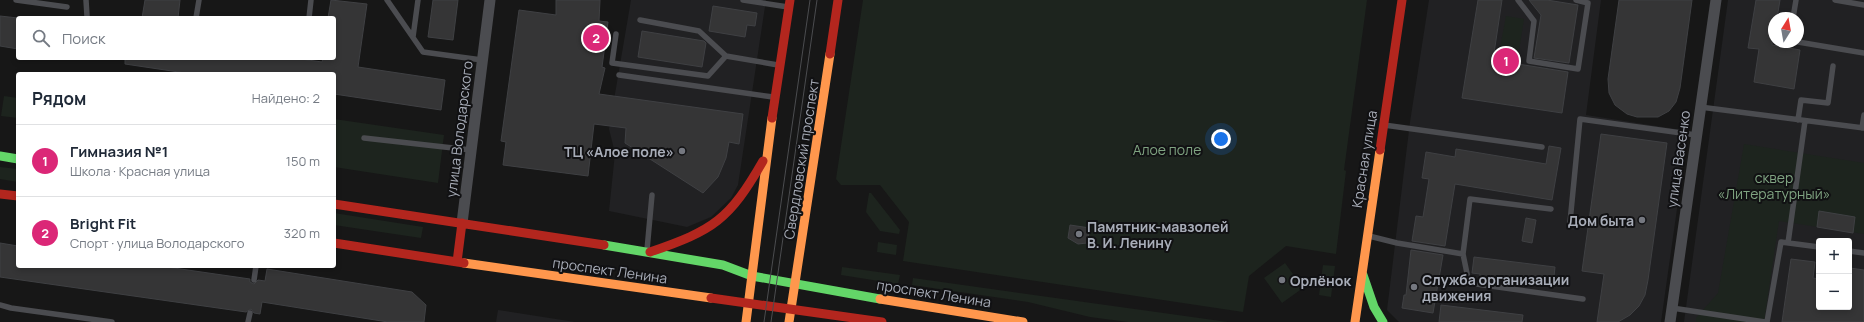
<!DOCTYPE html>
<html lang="ru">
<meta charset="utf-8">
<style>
:root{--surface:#fff;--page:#f6f6f7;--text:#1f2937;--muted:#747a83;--line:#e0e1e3;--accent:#db2777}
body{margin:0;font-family:Manrope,sans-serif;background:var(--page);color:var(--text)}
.controls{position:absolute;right:12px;bottom:12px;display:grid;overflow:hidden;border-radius:4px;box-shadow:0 2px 6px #0003}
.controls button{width:36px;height:36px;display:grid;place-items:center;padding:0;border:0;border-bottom:1px solid var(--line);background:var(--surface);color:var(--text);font:20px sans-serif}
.compass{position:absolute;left:1768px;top:12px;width:36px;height:36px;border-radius:50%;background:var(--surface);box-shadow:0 2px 6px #0003;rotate:11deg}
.you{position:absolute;left:1221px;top:139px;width:14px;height:14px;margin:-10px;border:3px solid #fff;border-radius:50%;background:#1a73e8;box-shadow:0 0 0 6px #1a73e833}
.badge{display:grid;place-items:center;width:26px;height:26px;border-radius:50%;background:var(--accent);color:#fff;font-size:13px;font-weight:700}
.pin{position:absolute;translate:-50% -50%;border:2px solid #fff;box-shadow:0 1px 4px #0006}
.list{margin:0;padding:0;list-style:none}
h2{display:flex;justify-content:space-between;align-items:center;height:52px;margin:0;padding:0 16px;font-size:17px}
h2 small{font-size:13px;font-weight:400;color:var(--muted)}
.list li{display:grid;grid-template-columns:26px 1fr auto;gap:12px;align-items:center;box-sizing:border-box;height:72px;padding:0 16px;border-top:1px solid var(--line)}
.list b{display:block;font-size:15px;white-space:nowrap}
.list p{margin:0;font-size:13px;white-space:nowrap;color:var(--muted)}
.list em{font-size:13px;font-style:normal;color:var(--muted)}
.icon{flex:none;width:22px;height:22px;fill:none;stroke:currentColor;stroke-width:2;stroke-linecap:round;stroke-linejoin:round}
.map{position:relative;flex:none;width:1864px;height:322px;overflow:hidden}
.search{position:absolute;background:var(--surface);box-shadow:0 2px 6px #0003;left:16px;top:16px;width:320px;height:44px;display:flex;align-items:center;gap:10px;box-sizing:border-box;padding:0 14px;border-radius:4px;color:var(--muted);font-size:15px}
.panel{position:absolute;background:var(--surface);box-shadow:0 2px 6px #0003;left:16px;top:72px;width:320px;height:196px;border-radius:4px}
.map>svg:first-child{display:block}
</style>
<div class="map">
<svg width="1864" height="322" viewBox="0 0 1864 322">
<rect width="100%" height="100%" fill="#171717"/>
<!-- built -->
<path fill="#212123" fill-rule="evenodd" d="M631 0H766L738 185 731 198 711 217 687 227 609 211 615 153 609 129Z
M1429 0H1601L1586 115 1688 131 1661 322H1399L1387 310 1410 122Z
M1728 0H1864V322H1684ZM1774 18H1798V42H1774ZM1819 241H1849V307H1819Z
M498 310 575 322H496Z"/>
<!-- green -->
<path fill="#1d241e" d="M863 0H1367L1344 170 1346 171 1336 254 1286 246 1249 276 1243 312 903 261 909 222 880 185H841L836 179Z
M1506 16 1524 19 1518 57 1499 53Z
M4 96 18 98V118L1 116Z
M334 119 444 135 438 183 334 167Z
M1744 144 1864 163V234L1779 221 1764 322H1696V318L1718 293Z
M0 167 18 169V182L0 179Z
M869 193H871L900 230 899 234 880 231 866 212Z
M334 213 423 227 421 238 334 225Z
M878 242 897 245 896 255 877 252Z
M1285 263 1303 288 1282 303 1264 278Z
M1323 265 1335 266 1331 297 1319 295Z
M842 267 900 275 898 284 841 275Z
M913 278 1228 322H1128L1090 317 1028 302 912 285Z"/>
<!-- building -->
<path fill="#353536" stroke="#3f4043" d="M145 0H180L178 18H142Z
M331 0 367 4 358 67 445 80 441 110 334 94V74H192L125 64V58H294L322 62 323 58H334V18H328Z
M433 0H458L453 40 428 37Z
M556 0H600L599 21 608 22 602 67 605 68 599 94 743 114 739 144 729 142 726 158 718 177 703 193 625 143 626 128 594 124 588 176 503 165 506 142 501 141 519 10 556 15Z
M1478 0H1502L1493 60 1568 72 1562 113 1462 98Z
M1529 0H1547L1578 5 1569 63 1534 58 1541 15Z
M1619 0H1692L1680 88 1676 102 1669 111 1658 117H1637L1627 114 1615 105 1609 93 1608 79Z
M1756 0H1780L1777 18H1774L1772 45 1800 50 1794 89 1754 82 1759 49 1748 48Z
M713 6 757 13 755 26 747 25 745 37 709 31Z
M0 16 18 18V49L0 46Z
M642 31 704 41 706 43 702 67 638 57Z
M1601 134 1667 143 1648 280 1645 295 1639 306 1630 315 1618 322H1597L1604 274 1582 271Z
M1549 146 1561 148 1552 200 1455 184 1445 246 1412 241 1416 216 1423 217 1429 179 1422 178 1426 152 1455 157 1456 149 1546 164Z
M1819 211 1855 217 1853 233 1817 227Z
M1526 218 1536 220 1532 243 1522 241Z
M1070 225 1090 228 1087 243 1078 244 1068 238Z
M0 243 18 246V266H160L250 279V282L254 284 258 280 265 281 267 269 412 292 426 305 424 322H388L262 302 260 314 254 313 251 309 246 312 0 277Z
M1411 250 1443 255 1433 313 1402 308 1404 295H1406Z
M1474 257 1555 267 1553 286 1480 276V274L1472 273Z
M1791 259 1815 262 1813 278 1819 279V307H1849L1850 268 1864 270V322H1782Z
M1441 305 1523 315 1522 322H1439Z"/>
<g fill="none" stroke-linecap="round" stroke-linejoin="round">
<!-- lane -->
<path stroke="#4b4c50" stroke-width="5.5" d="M16 0 67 7
M86 0 87 16
M387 0 423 52 482 60
M743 0 788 7
M1518 0 1534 21 1529 61 1578 69 1588 3 1576 0
M1835 0 1864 5
M196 18 199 0
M309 18 311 0
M1793 18 1796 0
M640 20 699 31 726 56 778 65
M616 34 612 63 708 76 726 56
M413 37 418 0
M1798 42 1864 53
M619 75 773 97
M1700 107 1864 128
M1798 120 1801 100 1828 103 1833 66
M1384 125 1542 147
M1862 128 1864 115
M364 138 471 150
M1551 209 1470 199 1463 254 1469 283 1583 299
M1570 222 1580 119 1696 135
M1369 236 1397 243 1463 254
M1788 243 1805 121
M647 250 652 195
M1849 251 1864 253
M254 280 256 266
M0 305 11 308 112 322
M1672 308 1765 322
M248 322 250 313
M1767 322 1781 242 1819 247"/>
<!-- street -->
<path stroke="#4b4c50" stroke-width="11" d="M462 223 490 0
M1670 322 1716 0"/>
<!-- fast -->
<path stroke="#63d668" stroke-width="9" d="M0 156 18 159
M604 245 723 265 752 276 880 299
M1363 275 1374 307 1383 322"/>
<!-- slow -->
<path stroke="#ff974d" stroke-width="9" d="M464 263 711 298
M880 299 1023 322
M746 322 772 118
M789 322 830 54
M1355 322 1380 150"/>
<!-- jam -->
<path stroke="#b3261e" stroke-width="9" d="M830 54 838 0
M772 118 790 0
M1380 150 1402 0
M0 194 18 196
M334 204 604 245
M334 243 464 263
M650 252C714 230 729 220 763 161
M457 262 462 223
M711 298 882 322"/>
<!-- tram -->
<path stroke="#4b4c4f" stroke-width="1" d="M764 322 810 0
M771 322 817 0"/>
</g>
<!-- markers -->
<g fill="#757880" stroke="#111113" stroke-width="1.5">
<circle cx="682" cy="151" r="4"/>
<circle cx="1642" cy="220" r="4"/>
<circle cx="1079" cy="234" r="4"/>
<circle cx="1282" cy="280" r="4"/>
<circle cx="1414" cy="287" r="4"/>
</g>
<g text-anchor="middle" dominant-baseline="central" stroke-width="4" stroke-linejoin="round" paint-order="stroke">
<!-- street labels -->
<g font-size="14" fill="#a8adb8" stroke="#111113">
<text transform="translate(459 129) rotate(-83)">улица Володарского</text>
<text transform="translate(801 159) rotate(-81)">Свердловский проспект</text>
<text transform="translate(1364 159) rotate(-81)">Красная улица</text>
<text transform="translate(1678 159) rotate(-82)">улица Васенко</text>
<text transform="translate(610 270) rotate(8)">проспект Ленина</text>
<text transform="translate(934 293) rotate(9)">проспект Ленина</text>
</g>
<!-- park labels -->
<g font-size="14" fill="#7fa381" stroke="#111113">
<text x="1167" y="149">Алое поле</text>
<text x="1774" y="177">сквер<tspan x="1774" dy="16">«Литературный»</tspan></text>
</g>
<!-- poi labels -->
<g font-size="14" font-weight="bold" fill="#a8adb8" stroke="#111113" text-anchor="start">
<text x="674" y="151" text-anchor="end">ТЦ «Алое поле»</text>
<text x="1634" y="220" text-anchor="end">Дом быта</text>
<text x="1087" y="226">Памятник-мавзолей<tspan x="1087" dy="16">В. И. Ленину</tspan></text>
<text x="1422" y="279">Служба организации<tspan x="1422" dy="16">движения</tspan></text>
<text x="1290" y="280">Орлёнок</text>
</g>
</g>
</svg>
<div class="controls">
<button>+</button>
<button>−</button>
</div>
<svg class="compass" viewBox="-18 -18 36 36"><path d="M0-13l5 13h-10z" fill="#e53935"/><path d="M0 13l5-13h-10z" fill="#747a83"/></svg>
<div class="you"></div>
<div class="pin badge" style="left:1506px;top:61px">1</div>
<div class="pin badge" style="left:596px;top:38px">2</div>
<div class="search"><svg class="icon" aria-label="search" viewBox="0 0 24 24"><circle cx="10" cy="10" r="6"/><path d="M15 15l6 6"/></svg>Поиск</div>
<section class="panel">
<h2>Рядом<small>Найдено: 2</small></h2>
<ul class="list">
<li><span class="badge">1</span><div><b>Гимназия №1</b><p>Школа · Красная улица</p></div><em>150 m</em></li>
<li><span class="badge">2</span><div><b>Bright Fit</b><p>Спорт · улица Володарского</p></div><em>320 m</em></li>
</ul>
</section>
</div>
